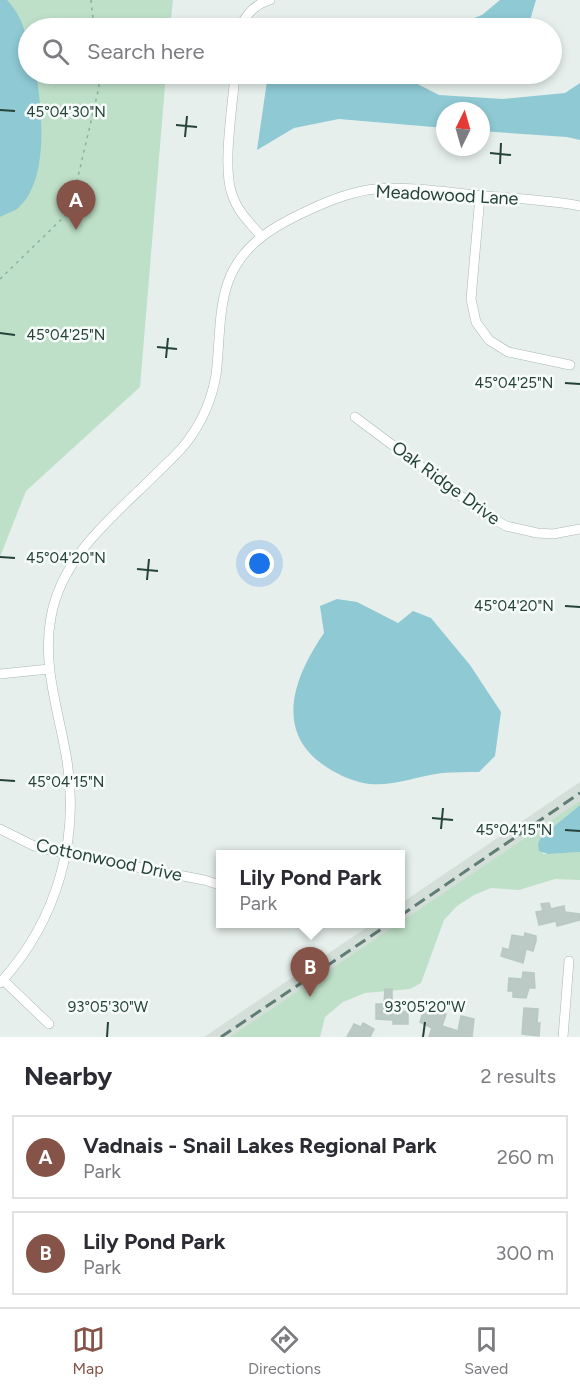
<!DOCTYPE html>
<meta charset="utf-8">
<style>
:root{--surface:#fff;--page:#f2f2f3;--text:#2b2b33;--muted:#7c7c81;--line:#e1e1e2;--accent:#855347}
body{margin:0;font-family:Figtree,sans-serif;background:var(--page);color:var(--text)}
.compass{position:absolute;left:436px;top:102px;width:54px;height:54px;border-radius:50%;background:var(--surface);box-shadow:0 3px 9px #0003;rotate:5deg}
.you{position:absolute;left:260px;top:564px;width:21px;height:21px;margin:-15px;border:4px solid #fff;border-radius:50%;background:#1a73e8;box-shadow:0 0 0 9px #1a73e833}
.badge{display:grid;place-items:center;width:39px;height:39px;border-radius:50%;background:var(--accent);color:#fff;font-size:20px;font-weight:700}
.pin{position:absolute;translate:-50% -50px;filter:drop-shadow(0 2px 3px #0008)}
.pin::after{content:'';position:absolute;top:32px;width:21px;height:18px;background:inherit;clip-path:polygon(0 0,100% 0,50% 100%)}
.popup{position:absolute;left:216px;top:850px;width:189px;height:78px;box-sizing:border-box;display:grid;place-content:center;border-radius:0px;background:var(--surface);filter:drop-shadow(0 2px 4px #0005);font-size:20px;white-space:nowrap;color:var(--muted)}
.popup b{font-size:22px;color:var(--text)}
.popup::after{content:'';position:absolute;left:50%;top:100%;margin-left:-12px;border:12px solid transparent;border-top-color:var(--surface)}
.list{margin:0;padding:0;list-style:none}
h2{display:flex;justify-content:space-between;align-items:center;height:78px;margin:0;padding:0 24px;font-size:26px}
h2 small{font-size:20px;font-weight:400;color:var(--muted)}
.list li{display:grid;grid-template-columns:39px 1fr auto;gap:18px;align-items:center;box-sizing:border-box;height:84px;margin:0 12px 12px;padding:0 12px;border:2px solid var(--line);border-radius:0px}
.list b{display:block;font-size:22px;white-space:nowrap}
.list p{margin:0;font-size:20px;white-space:nowrap;color:var(--muted)}
.list em{font-size:20px;font-style:normal;color:var(--muted)}
.icon{flex:none;width:33px;height:33px;fill:none;stroke:currentColor;stroke-width:2;stroke-linecap:round;stroke-linejoin:round}
.map{position:relative;flex:none;width:580px;height:1037px;overflow:hidden}
.search{position:absolute;background:var(--surface);box-shadow:0 3px 9px #0003;left:18px;right:18px;top:18px;height:66px;display:flex;align-items:center;gap:15px;box-sizing:border-box;padding:0 21px;border-radius:33px;color:var(--muted);font-size:22px}
.sheet{height:270px;background:var(--surface)}
nav{display:flex;justify-content:space-around;align-items:center;box-sizing:border-box;height:84px;border-top:2px solid var(--line);background:var(--surface);font-size:16px;color:var(--muted)}
nav a{display:grid;justify-items:center;gap:3px}
nav .on{color:var(--accent)}
.map>svg:first-child{display:block}
</style>
<div class="map">
<svg width="580" height="1037" viewBox="0 0 580 1037">
<rect width="100%" height="100%" fill="#e6efeb"/>
<!-- built -->
<path fill="#d4dfda" d="M580 782V804L237 1037H204L372 924H400V904Z"/>
<!-- green -->
<path fill="#bfe0c8" d="M0 0H173L170 28H28V74H166L140 387 26 491 0 557Z
M580 801V805L541 837 543 854 580 852V880L555 879 519 890 491 888 474 895 457 906 444 920 421 983 410 989 365 993 343 1002 325 1017 320 1037H230Z"/>
<!-- water -->
<path fill="#8ec9d4" d="M0 0H7C28 23 28 44 28 74H36C42 110 50 182 17 209 13 212 5 214 0 217Z
M500 0H536L530 20 512 18 495 28H448L482 15Z
M268 74H398L439 95 503 99 565 93 580 83V140L567 137 481 131V111H445V128L339 119 294 128 257 150Z
M337 599 357 602 398 623 413 611 431 618 470 665 501 712 495 756 479 772C467 772 454 772 442 773 418 776 394 786 370 784 356 783 339 775 328 768 272 733 294 677 324 633L320 606Z
M580 805V852L548 854 539 851 538 844 541 837Z"/>
<!-- building -->
<path fill="#bbcac4" stroke="#b8c9c2" stroke-width="1.5" d="M549 903 551 909 564 906 565 912 580 914V920L557 926 556 921 539 925 536 912 543 911 541 904Z
M525 933 536 936V941L533 951 526 949 523 963 501 956 503 948 509 950 512 935 524 937Z
M523 972 534 973 535 988H529L526 998 513 997V991H508L509 978 522 979Z
M385 989H392V1005H403L402 1011 408 1012V1024H393V1020L376 1019V1004H384Z
M524 1008 538 1009 537 1023H540L539 1036 522 1034Z
M424 1009 446 1014 442 1026 458 1031 461 1016 474 1019 472 1037H429L432 1028 420 1022Z
M363 1023 374 1029 370 1037H347L354 1024 361 1027Z"/>
<g fill="none" stroke-linecap="round" stroke-linejoin="round">
<defs>
<path id="street" d="M240 28C246 14 255 4 270 0
M235 74C233 104 222 167 232 194 237 211 250 223 261 236
M480 196 471 299 476 322 489 340 508 352 570 365
M355 417 482 512 506 526 537 533 553 534 580 529
M0 674 49 669
M0 829 34 846 49 850 204 880 220 885
M3 980 49 1024
M0 983C57 921 81 838 66 755 58 709 42 664 51 617 62 555 115 515 157 473 168 462 180 452 189 439 203 420 212 398 216 375 220 344 218 311 228 282 242 244 274 226 309 210 330 200 352 191 376 189 412 186 451 193 487 196 518 199 550 200 580 206
M563 1037 569 961"/>
</defs>
<!-- street casing -->
<use href="#street" stroke="#a8b8b2" stroke-width="10"/>
<!-- path -->
<path stroke="#86b3a5" stroke-width="1.5" stroke-dasharray="3 4.5" stroke-linecap="butt" d="M91 0 94 28
M0 279 70 211 99 87 98 74"/>
<!-- street -->
<use href="#street" stroke="#fff" stroke-width="9"/>
<!-- rail -->
<path stroke="#5f7d75" stroke-width="3" stroke-dasharray="12 6" stroke-linecap="butt" d="M400 916 580 793
M221 1037 389 924"/>
</g>
<!-- ticks -->
<path fill="none" stroke="#24423a" stroke-width="2" d="M0 110 15 111M176 125 197 127M185 137 187 116M490 153 511 155M500 164 501 143M0 333 15 335M157 347 177 349M166 358 168 338M565 383 580 384M0 557 15 558M137 569 158 571M147 580 149 559M565 606 580 607M0 780 15 781M432 818 453 820M441 829 443 808M565 830 580 831M107 1037 108 1022M423 1037 425 1022"/>
<g text-anchor="middle" dominant-baseline="central" stroke-width="5" stroke-linejoin="round" paint-order="stroke">
<!-- street labels -->
<g font-size="18" fill="#24423a" stroke="#f7fbf9">
<text transform="translate(447 195) rotate(3)">Meadowood Lane</text>
<text transform="translate(446 483) rotate(36)">Oak Ridge Drive</text>
<text transform="translate(109 860) rotate(12)">Cottonwood Drive</text>
</g>
</g>
<g font-size="15" text-anchor="middle" fill="#24423a" stroke="#f7fbf9" stroke-width="5" stroke-linejoin="round" paint-order="stroke">
<text x="66" y="117">45°04'30"N</text>
<text x="66" y="340">45°04'25"N</text>
<text x="514" y="388">45°04'25"N</text>
<text x="66" y="563">45°04'20"N</text>
<text x="514" y="611">45°04'20"N</text>
<text x="66" y="787">45°04'15"N</text>
<text x="514" y="835">45°04'15"N</text>
<text x="108" y="1012">93°05'30"W</text>
<text x="425" y="1012">93°05'20"W</text>
</g>
</svg>
<svg class="compass" viewBox="-18 -18 36 36"><path d="M0-13l5 13h-10z" fill="#e53935"/><path d="M0 13l5-13h-10z" fill="#7c7c81"/></svg>
<div class="you"></div>
<div class="pin badge" style="left:76px;top:230px">A</div>
<div class="pin badge" style="left:310px;top:997px">B</div>
<div class="popup"><b>Lily Pond Park</b>Park</div>
<div class="search"><svg class="icon" aria-label="search" viewBox="0 0 24 24"><circle cx="10" cy="10" r="6"/><path d="M15 15l6 6"/></svg>Search here</div>
</div>
<section class="sheet">
<h2>Nearby<small>2 results</small></h2>
<ul class="list">
<li><span class="badge">A</span><div><b>Vadnais - Snail Lakes Regional Park</b><p>Park</p></div><em>260 m</em></li>
<li><span class="badge">B</span><div><b>Lily Pond Park</b><p>Park</p></div><em>300 m</em></li>
</ul>
</section>
<nav>
<a class="on"><svg class="icon" aria-label="map" viewBox="0 0 24 24"><path d="M3 6l6-2 6 2 6-2v14l-6 2-6-2-6 2zM9 4v14M15 6v14"/></svg>Map</a>
<a><svg class="icon" aria-label="directions" viewBox="0 0 24 24"><path d="M12 3l9 9-9 9-9-9zM9 14v-3h6M13 9l2 2-2 2"/></svg>Directions</a>
<a><svg class="icon" aria-label="saved" viewBox="0 0 24 24"><path d="M7 4h10v16l-5-4-5 4z"/></svg>Saved</a>
</nav>
